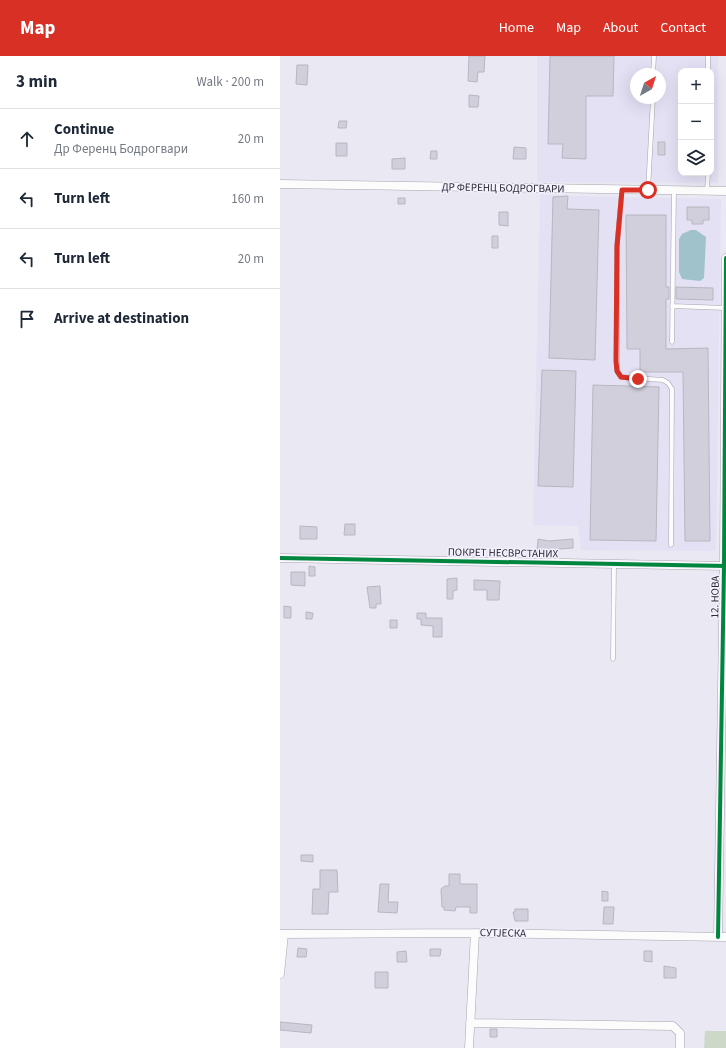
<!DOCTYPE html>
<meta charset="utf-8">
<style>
:root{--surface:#fff;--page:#f6f6f7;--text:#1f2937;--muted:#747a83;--line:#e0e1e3;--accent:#d93025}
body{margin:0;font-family:"Source Sans 3",sans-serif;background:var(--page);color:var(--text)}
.controls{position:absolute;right:12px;top:12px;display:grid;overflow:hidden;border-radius:8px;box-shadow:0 4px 16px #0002}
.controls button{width:36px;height:36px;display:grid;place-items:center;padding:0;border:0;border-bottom:1px solid var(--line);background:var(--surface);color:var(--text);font:20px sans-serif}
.compass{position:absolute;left:350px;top:12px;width:36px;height:36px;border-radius:50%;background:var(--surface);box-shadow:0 4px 16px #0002;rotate:39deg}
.stop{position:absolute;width:12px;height:12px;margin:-9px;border:3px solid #d93025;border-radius:50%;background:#fff}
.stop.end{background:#d93025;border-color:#fff;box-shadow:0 1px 4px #0008}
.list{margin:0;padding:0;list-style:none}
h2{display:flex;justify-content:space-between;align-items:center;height:52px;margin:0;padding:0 16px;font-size:17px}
h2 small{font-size:13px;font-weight:400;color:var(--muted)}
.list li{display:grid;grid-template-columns:26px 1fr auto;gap:12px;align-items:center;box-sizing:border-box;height:60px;padding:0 16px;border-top:1px solid var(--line)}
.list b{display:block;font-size:15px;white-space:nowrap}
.list p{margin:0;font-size:13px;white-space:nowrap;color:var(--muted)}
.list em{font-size:13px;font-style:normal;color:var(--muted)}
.icon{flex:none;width:22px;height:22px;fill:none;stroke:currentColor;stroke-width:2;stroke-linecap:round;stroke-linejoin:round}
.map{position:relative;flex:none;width:446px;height:992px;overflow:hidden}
header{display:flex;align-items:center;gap:24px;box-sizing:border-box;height:56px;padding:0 20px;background:var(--accent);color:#fff}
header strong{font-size:19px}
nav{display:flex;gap:22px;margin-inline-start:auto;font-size:14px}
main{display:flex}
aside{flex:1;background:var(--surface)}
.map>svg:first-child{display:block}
</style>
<header>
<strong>Map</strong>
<nav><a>Home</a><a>Map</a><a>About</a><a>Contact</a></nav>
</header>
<main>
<aside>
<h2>3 min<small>Walk · 200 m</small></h2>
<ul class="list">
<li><svg class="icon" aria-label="ahead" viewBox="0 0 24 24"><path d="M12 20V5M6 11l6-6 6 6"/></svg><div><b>Continue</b><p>Др Ференц Бодрогвари</p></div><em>20 m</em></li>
<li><svg class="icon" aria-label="left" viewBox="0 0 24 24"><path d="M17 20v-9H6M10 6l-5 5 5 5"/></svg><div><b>Turn left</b></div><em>160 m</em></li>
<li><svg class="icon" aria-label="left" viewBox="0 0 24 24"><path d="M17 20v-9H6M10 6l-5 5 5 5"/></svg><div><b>Turn left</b></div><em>20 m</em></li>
<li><svg class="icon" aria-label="arrive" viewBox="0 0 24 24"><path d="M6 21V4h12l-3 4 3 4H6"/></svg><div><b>Arrive at destination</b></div></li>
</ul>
</aside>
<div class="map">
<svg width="446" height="992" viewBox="0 0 446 992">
<rect width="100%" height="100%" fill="#eae8f3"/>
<!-- built -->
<path fill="#e4e1f5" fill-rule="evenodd" d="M257 0H438V127L257 126ZM401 15H431V117H401ZM356 18H380V42H356Z
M260 139 441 143 436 495 301 494 298 470 253 469Z"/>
<!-- green -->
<path fill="#ced8c9" d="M425 975H446V992H424Z"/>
<!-- water -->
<path fill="#9fc2cb" d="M411 174H416L426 181 424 222 420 225 402 223 399 216V183L402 178Z"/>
<!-- building -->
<path fill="#d1cfdb" stroke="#b8b6bf" d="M189 0H205L204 16H198L197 26 188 25Z
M270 0H334L333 40H306V103L282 102 283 88H268Z
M17 9H28L27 29 16 28Z
M189 39 199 40 198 51H189Z
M59 65H67L66 72H58Z
M378 86H385V99H378Z
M56 87H67V100H56Z
M234 91 246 92V103H233Z
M151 95H157V103H150Z
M125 102V113H112V103Z
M288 140 287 153 319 154 315 304 269 302 273 141Z
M118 142H125V148H118Z
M407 151H429V164H423V168H412V164H407Z
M219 156H228V170L219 169Z
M346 159H386V231H389V243H386V293L428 292 430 485H405L403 316H360V293H347Z
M212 180H218V192H212Z
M396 231 433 232V244L396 243Z
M262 314 296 315 293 431 258 430Z
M313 329 379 331 376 485 310 484Z
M65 468H75V479H64Z
M20 470 37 471V483H20Z
M258 483 269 485 293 483V492L268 494V496L257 495Z
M29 510 35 511V520H29Z
M11 516H25V530L11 529Z
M177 522V534L173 535V543H167V523Z
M194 524 220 525 219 544H207V534H194Z
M100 530 101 548H96V552H90L87 531Z
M4 550 11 551V562H4Z
M26 556 33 557 32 563H26Z
M137 557H146V562H162V581H153V570L141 569V563H137Z
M110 564H117V572H110Z
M21 799H33V806L21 805Z
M40 814H57L58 836H49L48 858H32L33 833H40Z
M169 818H180V828H197V857H190V851H176L175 855 164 854V851H162L161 833 165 830H169Z
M100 828H109L108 846H118L117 857 98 856Z
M322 835 328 836V845H322Z
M324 851H334L333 868H323Z
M235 853H248V865H235L233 856H235Z
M18 892 27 893 26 901H17Z
M150 893H161L160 900H150Z
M126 895 127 906H117V896Z
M364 895H372V906L364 905Z
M384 910 396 912V922H384Z
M95 916H108V932H95Z
M0 966 32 969 31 977 0 974Z
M210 973H217V981H210Z"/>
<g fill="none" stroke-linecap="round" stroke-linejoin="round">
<defs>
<path id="service" d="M428 15V0
M373 18 374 0
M342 134 337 189V315L341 321 383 324 388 327 392 333 391 489
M368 134 373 42
M427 135 428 117
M392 250 446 252
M392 286 394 134
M333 603 334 508"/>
<path id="minor" d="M0 128 446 135
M0 502 446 510
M0 878 195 877 446 881
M438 881 444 510 446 202
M0 918 4 878
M190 967 393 970 400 977V992
M189 992 195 877"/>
</defs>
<!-- service casing -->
<use href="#service" stroke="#a6a4ad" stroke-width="5"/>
<!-- minor casing -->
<use href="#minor" stroke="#a6a4ad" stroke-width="9"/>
<!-- service -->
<use href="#service" stroke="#fcfcfd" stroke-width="4"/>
<!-- minor -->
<use href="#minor" stroke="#fcfcfd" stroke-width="8"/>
<defs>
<path id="cycleway" d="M0 502 446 510
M438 881 444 510 446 202"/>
</defs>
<!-- cycleway casing -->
<use href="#cycleway" stroke="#f4f1fe" stroke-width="6"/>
<!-- cycleway -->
<use href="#cycleway" stroke="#00873e" stroke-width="4"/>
</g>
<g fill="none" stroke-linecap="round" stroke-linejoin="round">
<!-- route -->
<path stroke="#d93025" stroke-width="5" d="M358 323 341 321 337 315 336 305 337 190 342 134H368"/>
</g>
<g text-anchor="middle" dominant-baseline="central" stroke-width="3" stroke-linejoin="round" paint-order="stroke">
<!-- street labels -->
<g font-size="11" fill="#2d2b33" stroke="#f4f1fe">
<text transform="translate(223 132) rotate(1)">ДР ФЕРЕНЦ БОДРОГВАРИ</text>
<text transform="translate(223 497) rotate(1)">ПОКРЕТ НЕСВРСТАНИХ</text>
<text transform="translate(435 541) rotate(-89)">12. НОВА</text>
<text transform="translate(223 877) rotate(1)">СУТЈЕСКА</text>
</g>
</g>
</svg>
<div class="controls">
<button>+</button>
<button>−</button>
<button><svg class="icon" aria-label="layers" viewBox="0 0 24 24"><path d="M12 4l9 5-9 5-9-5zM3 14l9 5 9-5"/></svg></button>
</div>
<svg class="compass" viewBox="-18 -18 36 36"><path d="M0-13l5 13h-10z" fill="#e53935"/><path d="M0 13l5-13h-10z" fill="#747a83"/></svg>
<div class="stop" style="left:368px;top:134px"></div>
<div class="stop end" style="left:358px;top:323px"></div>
</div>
</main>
